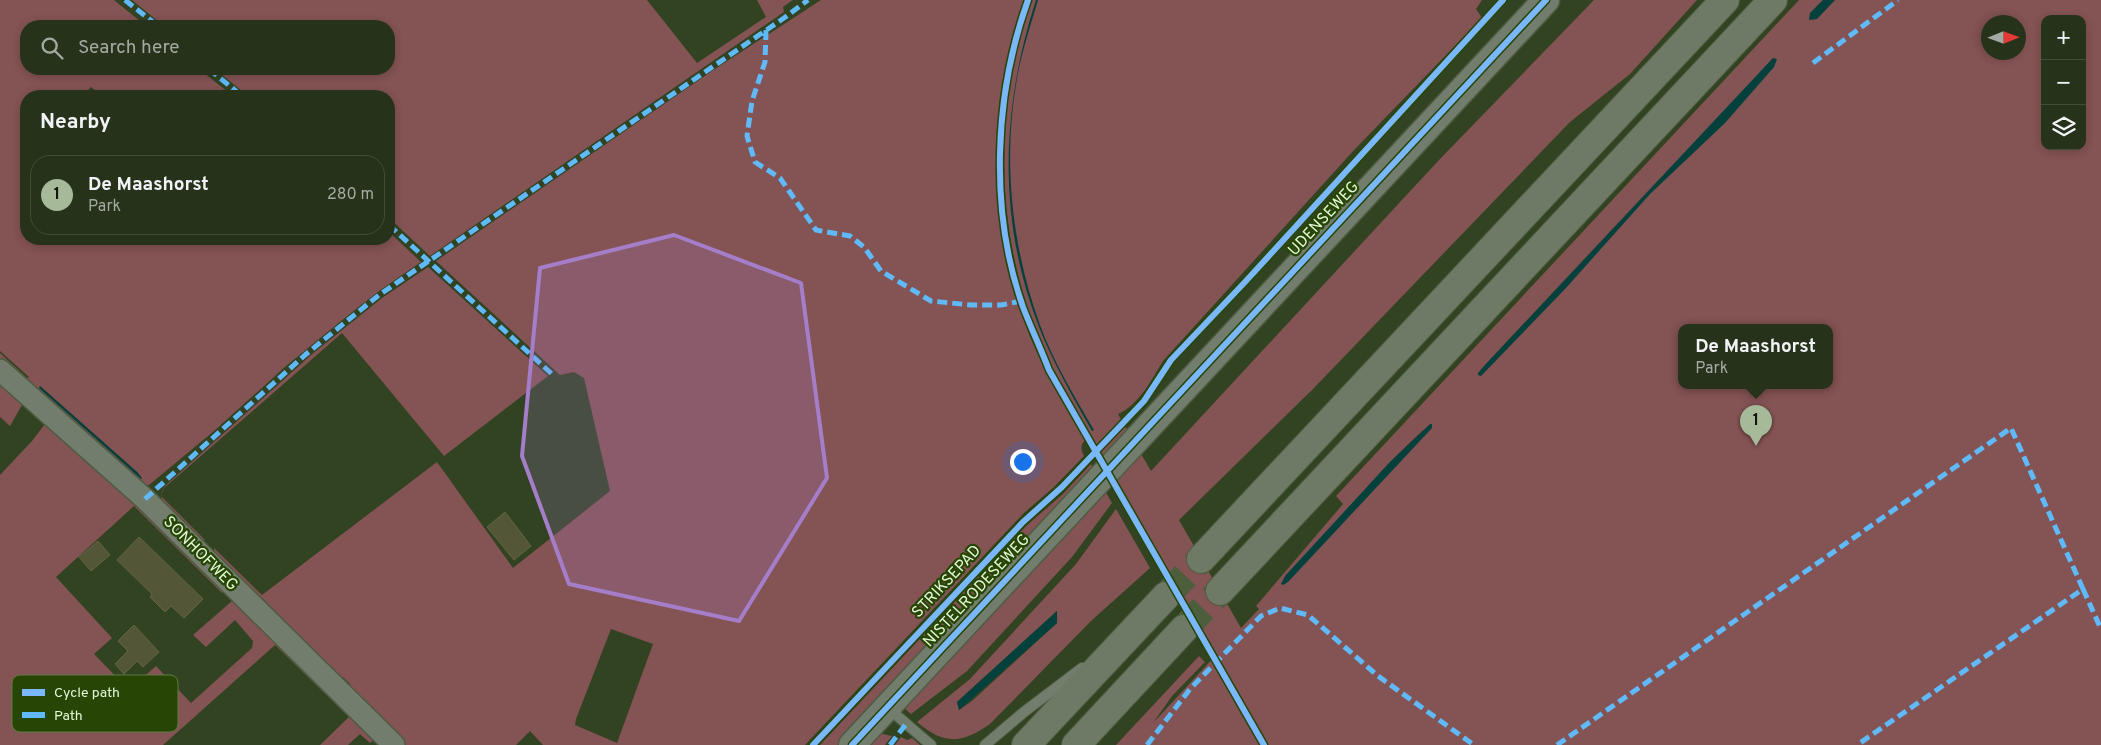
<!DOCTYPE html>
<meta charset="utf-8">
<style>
:root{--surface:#26321a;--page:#323e27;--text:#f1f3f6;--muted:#a4aaa2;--line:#424d39;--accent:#a6b998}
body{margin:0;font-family:Overpass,sans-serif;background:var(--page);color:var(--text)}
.controls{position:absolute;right:15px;top:15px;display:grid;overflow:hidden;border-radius:10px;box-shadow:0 2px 8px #0003}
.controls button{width:45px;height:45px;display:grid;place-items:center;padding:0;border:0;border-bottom:1px solid var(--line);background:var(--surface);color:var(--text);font:25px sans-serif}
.compass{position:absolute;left:1981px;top:15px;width:45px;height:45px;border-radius:50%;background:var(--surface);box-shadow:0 2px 8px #0003;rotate:89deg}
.you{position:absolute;left:1022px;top:461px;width:18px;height:18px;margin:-12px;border:4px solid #fff;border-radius:50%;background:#1a73e8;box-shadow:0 0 0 8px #1a73e833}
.badge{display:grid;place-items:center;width:32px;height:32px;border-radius:50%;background:var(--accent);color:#111;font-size:16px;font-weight:700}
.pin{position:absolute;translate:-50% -41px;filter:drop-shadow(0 1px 2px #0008)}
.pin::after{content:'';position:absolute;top:26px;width:18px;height:15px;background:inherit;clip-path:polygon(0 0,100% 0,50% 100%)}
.popup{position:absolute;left:1678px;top:324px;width:155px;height:65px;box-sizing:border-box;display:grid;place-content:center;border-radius:10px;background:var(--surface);filter:drop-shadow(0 1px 4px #0005);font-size:16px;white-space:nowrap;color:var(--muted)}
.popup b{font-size:19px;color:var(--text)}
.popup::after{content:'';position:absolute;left:50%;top:100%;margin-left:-10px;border:10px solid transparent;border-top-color:var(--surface)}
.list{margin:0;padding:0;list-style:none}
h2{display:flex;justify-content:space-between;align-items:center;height:65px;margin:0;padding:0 20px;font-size:21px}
h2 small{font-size:16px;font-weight:400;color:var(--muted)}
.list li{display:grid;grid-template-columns:32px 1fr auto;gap:15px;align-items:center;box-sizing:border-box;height:80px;margin:0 10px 10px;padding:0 10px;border:1px solid var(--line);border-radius:20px}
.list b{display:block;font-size:19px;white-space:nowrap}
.list p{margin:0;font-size:16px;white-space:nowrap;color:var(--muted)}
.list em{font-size:16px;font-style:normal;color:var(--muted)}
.icon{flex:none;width:28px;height:28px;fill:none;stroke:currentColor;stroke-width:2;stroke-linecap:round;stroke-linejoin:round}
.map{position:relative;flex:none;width:2101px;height:745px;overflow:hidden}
.search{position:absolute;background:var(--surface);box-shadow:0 2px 8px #0003;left:20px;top:20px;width:375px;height:55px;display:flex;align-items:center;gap:12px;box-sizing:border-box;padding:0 18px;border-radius:20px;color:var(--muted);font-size:19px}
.panel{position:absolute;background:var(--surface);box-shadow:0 2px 8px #0003;left:20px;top:90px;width:375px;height:155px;border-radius:20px}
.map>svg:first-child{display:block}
</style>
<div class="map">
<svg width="2101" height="745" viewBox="0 0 2101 745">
<rect width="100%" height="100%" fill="#324322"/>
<!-- green -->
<path fill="#845354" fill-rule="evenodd" d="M0 0H114L146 26H26V69H199L233 96H103L91 87 82 96H26V154L21 161 26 165V239H110L117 245 121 239H389V232L421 262 379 291 346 317 286 366 214 431 149 485 145 486 105 454 0 360V353L27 378 29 377 0 351ZM41 387 137 472 142 478 39 388Z
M132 0H647L697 63 766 17 757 0H793L783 7 784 12 430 256 389 218V96H248L215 69H389V26H164Z
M821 0H1024C984 106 989 234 1031 339 1046 374 1066 407 1085 440 1080 445 1081 450 1084 456L1054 487 1024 513 805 745H543L530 731 516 745H404L348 690 350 684 343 677 337 680 215 558 214 548 262 595 437 462 513 568 610 491 584 378 574 372 560 375 436 261 715 69ZM611 629 653 644 617 743 575 725 576 719Z
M1031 0H1482L1476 9 1482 18 1355 149 1163 361C1152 379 1139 405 1118 414L1151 471 1439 160 1594 0H1697L1630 74 1570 122 1313 389 1179 520 1241 628 1259 609 1256 606 1343 504 1336 496 1799 0H1823L1811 13 1826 0H2101V745H1116L1199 656 1205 662 1172 696 1153 723 1216 655 1138 520 1125 500 1126 498C1102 456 1075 413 1053 369 995 254 990 121 1031 0ZM2045 19H2082V146H2045ZM1988 22H2018V52H1988ZM1695 140 1478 373 1485 365ZM1682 327H1830V385H1682ZM1424 429 1281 582 1390 462Z
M428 267 548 376 444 456 342 333 164 488 161 496 205 540H197C184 527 151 505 165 486L311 355 382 298Z
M0 378 34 408 31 412 22 405 10 426 0 417Z
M50 422 225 587 222 593 134 506 56 577 112 638 94 654 129 690 156 666 191 703 252 648 253 641 235 620 206 647 193 635 232 601 239 600 378 737 370 743 360 734 348 745H320L349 717 275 645 163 745H0V475L32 441 45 424Z
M1091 464 1095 472 840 745H820L1026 526 1063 494Z
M1104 489 1112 503 1072 557 967 671 911 714 902 706Z
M1116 509 1150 568 1091 621 990 724C961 744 944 745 917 722L970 679 1076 564ZM1057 611V623L972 701 959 710 957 702Z
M883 734 892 736 885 745H867L878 735Z
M901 737 907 740 912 738 920 745H895Z"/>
<!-- water -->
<path fill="#04403c" d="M1036 0H1038C1031 24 1023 48 1018 73 1002 157 1011 245 1040 325 1053 361 1074 396 1094 430L1092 431C1073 397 1053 363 1039 327 997 220 1001 108 1036 0Z
M1823 0H1835L1817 19 1809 20 1810 13Z
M1773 58 1777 59 1774 67 1725 123 1650 194 1565 289 1481 376 1478 375V373L1485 365Z
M40 386 137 472 142 478 141 479 39 388Z
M1430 424H1432V428L1288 582 1283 585 1281 584 1285 576 1390 462Z
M1057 611V623L959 710 957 702Z"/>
<!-- building -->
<path fill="#545638" stroke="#656348" d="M505 512 531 546 514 560 487 527Z
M139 537 203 599 184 618 171 606 165 612 150 597 152 594 117 560Z
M98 541 110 555 91 571 79 557Z
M134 625 159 652 143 667 137 661 124 674 115 664 128 651 118 641Z"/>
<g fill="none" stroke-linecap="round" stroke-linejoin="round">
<!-- motorway-tunnel -->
<path stroke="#4d5e3d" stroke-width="28" stroke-dasharray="28 14" stroke-linecap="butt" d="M1166 596 1201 559
M1184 629 1220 591"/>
<defs>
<path id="service" d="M888 708 931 745
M985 745 1024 712 1082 668"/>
<path id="minor" d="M0 370 145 499 394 745"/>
<path id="tertiary" d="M852 745 1546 0"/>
<path id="motorway" d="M1201 559 1725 0
M1220 591 1773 0
M1026 745 1166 596
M1076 745 1184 629"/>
</defs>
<!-- service casing -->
<use href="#service" stroke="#4e5d42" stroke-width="12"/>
<!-- minor casing -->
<use href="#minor" stroke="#4e5d42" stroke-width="24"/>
<!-- tertiary casing -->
<use href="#tertiary" stroke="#4e5d42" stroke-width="29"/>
<!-- motorway casing -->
<use href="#motorway" stroke="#4e5d42" stroke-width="30"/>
<!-- service -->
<use href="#service" stroke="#737d6d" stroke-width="10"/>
<!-- minor -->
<use href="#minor" stroke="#737d6d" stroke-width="21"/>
<!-- tertiary -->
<use href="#tertiary" stroke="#737d6d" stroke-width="26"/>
<!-- motorway -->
<use href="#motorway" stroke="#6e7a65" stroke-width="28"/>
<!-- quiet -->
<path stroke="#60bafa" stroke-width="5" stroke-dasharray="10 5" stroke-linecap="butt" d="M125 0 158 26
M766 30 765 62 752 101 747 136 755 162 780 178 816 230 850 236 864 247 881 271 931 301 971 305H1001L1022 301
M1813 63 1898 0
M209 69 242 96
M389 225 553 375
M145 499 305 355 379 295 784 18 808 0
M2083 589 2101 629
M890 745 906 724
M1147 745 1190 689 1261 616 1280 608 1308 615 1378 676 1474 745
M1557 745 2011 428 2083 589 1857 745"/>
<defs>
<path id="cycleway" d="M1028 0C994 95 989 211 1023 307 1031 328 1041 349 1049 370L1264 745
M813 745 1023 522 1062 487 1144 401 1171 360 1245 282 1503 0
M852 745 1546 0"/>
</defs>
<!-- cycleway casing -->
<use href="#cycleway" stroke="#274605" stroke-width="9"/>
<!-- cycleway -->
<use href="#cycleway" stroke="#7ab7fb" stroke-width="6"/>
</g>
<!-- marked area -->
<path fill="#a57ec9" fill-opacity="0.2" stroke="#a57ec9" stroke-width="4" stroke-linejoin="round" d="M674 235 801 283 827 478 739 621 569 584 522 456 540 268Z"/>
<g text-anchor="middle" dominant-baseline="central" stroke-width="4.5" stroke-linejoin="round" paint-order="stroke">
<!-- street labels -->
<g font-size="16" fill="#e4f8d8" stroke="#274605">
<text transform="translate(1324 219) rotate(-47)">UDENSEWEG</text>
<text transform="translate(200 554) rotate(45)">SONHOFWEG</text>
<text transform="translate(947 582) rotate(-47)">STRIKSEPAD</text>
<text transform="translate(977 591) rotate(-47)">NISTELRODESEWEG</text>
</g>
</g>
<!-- legend -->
<rect x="12" y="675" width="166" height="57" rx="8" fill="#274605" stroke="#607b44" stroke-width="1"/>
<rect x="22" y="689" width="23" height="7" fill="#7ab7fb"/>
<rect x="22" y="712" width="23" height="6" fill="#60bafa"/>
<g font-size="14" fill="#e4f8d8">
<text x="54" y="697">Cycle path</text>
<text x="54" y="720">Path</text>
</g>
</svg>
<div class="controls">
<button>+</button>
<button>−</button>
<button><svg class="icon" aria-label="layers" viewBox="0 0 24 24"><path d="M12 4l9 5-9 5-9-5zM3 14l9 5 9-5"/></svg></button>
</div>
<svg class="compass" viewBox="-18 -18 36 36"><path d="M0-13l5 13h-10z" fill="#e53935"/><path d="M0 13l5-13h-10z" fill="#a4aaa2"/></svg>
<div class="you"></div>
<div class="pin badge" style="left:1756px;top:446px">1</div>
<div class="popup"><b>De Maashorst</b>Park</div>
<div class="search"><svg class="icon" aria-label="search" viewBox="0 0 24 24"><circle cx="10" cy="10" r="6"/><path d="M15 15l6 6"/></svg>Search here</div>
<section class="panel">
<h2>Nearby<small></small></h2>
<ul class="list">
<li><span class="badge">1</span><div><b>De Maashorst</b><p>Park</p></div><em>280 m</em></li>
</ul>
</section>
</div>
